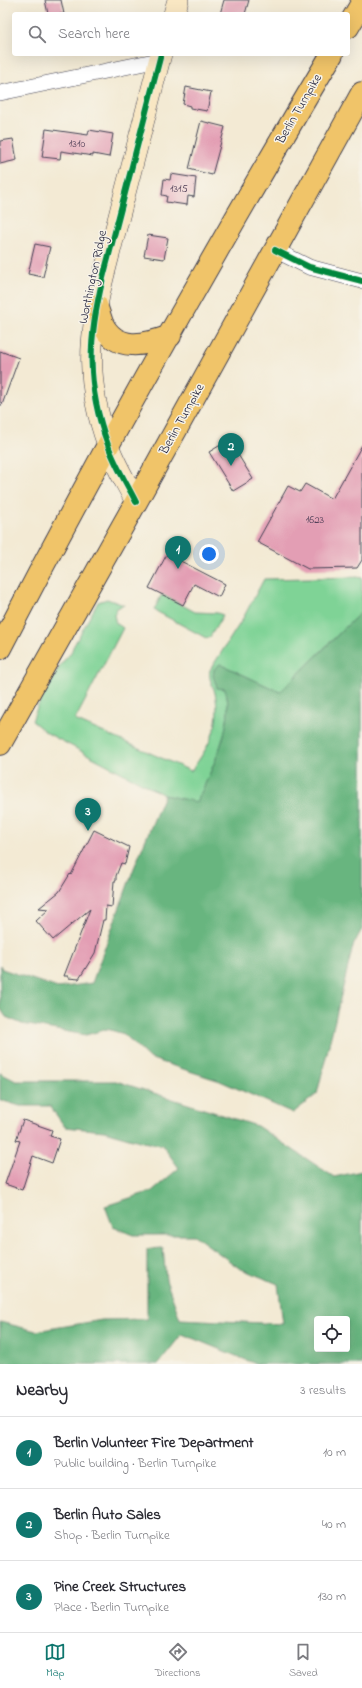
<!DOCTYPE html>
<meta charset="utf-8">
<style>
:root{--surface:#fff;--page:#f2f2f3;--text:#2b2b33;--muted:#7c7c81;--line:#e1e1e2;--accent:#0f766e}
body{margin:0;font-family:"Indie Flower",sans-serif;background:var(--page);color:var(--text)}
.controls{position:absolute;right:12px;bottom:12px;display:grid;overflow:hidden;border-radius:4px;box-shadow:0 4px 16px #0002}
.controls button{width:36px;height:36px;display:grid;place-items:center;padding:0;border:0;border-bottom:1px solid var(--line);background:var(--surface);color:var(--text);font:20px sans-serif}
.you{position:absolute;left:209px;top:554px;width:14px;height:14px;margin:-10px;border:3px solid #fff;border-radius:50%;background:#1a73e8;box-shadow:0 0 0 6px #1a73e833}
.badge{display:grid;place-items:center;width:26px;height:26px;border-radius:50%;background:var(--accent);color:#fff;font-size:13px;font-weight:700}
.pin{position:absolute;translate:-50% -33px;filter:drop-shadow(0 1px 2px #0008)}
.pin::after{content:'';position:absolute;top:21px;width:14px;height:12px;background:inherit;clip-path:polygon(0 0,100% 0,50% 100%)}
.list{margin:0;padding:0;list-style:none}
h2{display:flex;justify-content:space-between;align-items:center;height:52px;margin:0;padding:0 16px;font-size:17px}
h2 small{font-size:13px;font-weight:400;color:var(--muted)}
.list li{display:grid;grid-template-columns:26px 1fr auto;gap:12px;align-items:center;box-sizing:border-box;height:72px;padding:0 16px;border-top:1px solid var(--line)}
.list b{display:block;font-size:15px;white-space:nowrap}
.list p{margin:0;font-size:13px;white-space:nowrap;color:var(--muted)}
.list em{font-size:13px;font-style:normal;color:var(--muted)}
.icon{flex:none;width:22px;height:22px;fill:none;stroke:currentColor;stroke-width:2;stroke-linecap:round;stroke-linejoin:round}
.map{position:relative;flex:none;width:362px;height:1364px;overflow:hidden}
.search{position:absolute;background:var(--surface);box-shadow:0 4px 16px #0002;left:12px;right:12px;top:12px;height:44px;display:flex;align-items:center;gap:10px;box-sizing:border-box;padding:0 14px;border-radius:4px;color:var(--muted);font-size:15px}
.sheet{height:268px;background:var(--surface)}
nav{display:flex;justify-content:space-around;align-items:center;box-sizing:border-box;height:56px;border-top:1px solid var(--line);background:var(--surface);font-size:11px;color:var(--muted)}
nav a{display:grid;justify-items:center;gap:2px}
nav .on{color:var(--accent)}
.map>svg:first-child{display:block}
</style>
<div class="map">
<svg width="362" height="1364" viewBox="0 0 362 1364">
<rect width="100%" height="100%" fill="#f7f3e8"/>
<filter id="ink" filterUnits="userSpaceOnUse"><feTurbulence type="fractalNoise" baseFrequency=".025" numOctaves="2"/><feDisplacementMap in="SourceGraphic" scale="8" xChannelSelector="R" yChannelSelector="G"/><feConvolveMatrix kernelMatrix="1 2 1 2 8 2 1 2 1" color-interpolation-filters="sRGB"/></filter>
<filter id="wash" filterUnits="userSpaceOnUse"><feTurbulence type="fractalNoise" baseFrequency=".012" numOctaves="4" result="noise"/><feDisplacementMap in="SourceGraphic" scale="16" xChannelSelector="R" yChannelSelector="G"/><feGaussianBlur stdDeviation="0.9" result="paint"/><feColorMatrix in="noise" values="0 0 0 0 0 0 0 0 0 0 0 0 0 0 0 0 0 1.4 0 .05"/><feComposite in="paint" operator="in"/></filter>
<g filter="url(#wash)">
<rect width="100%" height="100%" fill="#f3ead4"/>
<!-- green -->
<path fill="#7fd396" stroke="#507a68" d="M357 577 362 578V611L280 692 220 664 217 687 225 689C237 723 210 771 197 803L164 795 47 733 32 721C37 705 53 675 63 662 67 656 71 655 73 647L98 602 107 599 124 605 117 608 114 615 116 623 123 628 75 720 191 771C209 746 222 726 215 693 213 684 208 680 210 670L242 620 264 579Z
M162 594 195 612 217 613 223 615 210 637 206 638 154 610Z"/>
<!-- forest -->
<path fill="#67b57f" stroke="#446c5d" fill-rule="evenodd" d="M362 611V929L353 946 317 1094 293 1113 220 1081 149 1058 124 1034 107 1029 86 1035 22 1024 6 1017 0 1008V965L2 969 58 988 92 983 134 868 164 795 197 802C210 772 237 722 225 689L217 688 213 676 214 669 220 664 280 692Z
M0 1073 16 1081H116L257 1126 334 1177 362 1171V1364H256L182 1334 158 1364H0V1322L36 1331 102 1320 147 1319V1249L163 1248 166 1280 180 1319 283 1324 278 1284 239 1268 194 1235H133L113 1227 105 1206 152 1191 179 1168 162 1145 143 1142 104 1131 65 1127 50 1106H20L0 1100ZM317 1319H347V1349H317Z"/>
<g id="blocks">
<!-- building -->
<path fill="#e39eb4" d="M45 0H61L64 14H48Z
M224 0H249L245 14H220Z
M186 87 211 92 207 111 190 108V106L183 104Z
M201 121 225 127 212 175 189 169Z
M46 129 88 135 89 130 113 134 109 157 93 154V156L61 151 60 159 42 157Z
M13 139 17 160 0 164V141Z
M171 174 196 178 194 197 188 196 187 205 166 202 167 196 162 195 164 179 170 180Z
M148 235 168 238 164 259 144 256Z
M35 244 50 247 43 277 28 274Z
M0 351 19 358 2 405H0Z
M229 440 253 479 233 491 209 452Z
M362 445V560L357 568 308 569 257 542 288 486 300 492 305 484 332 499Z
M167 554 225 584 219 597 194 584 183 605 149 588Z
M94 830 129 847 125 864 121 863 116 876V881H114L112 907 106 906 105 920H103L95 953 79 979 68 978V976H64L90 909 53 940 36 921 49 909 39 908 59 892 70 874 71 875Z
M23 1120 52 1130 50 1136 60 1139 52 1163 33 1156 22 1190 5 1184 20 1141 16 1140Z"/>
</g>
</g>
<g filter="url(#ink)">
<use href="#blocks" fill-opacity="0" stroke="#414052" stroke-width="1"/>
<g fill="none" stroke-linecap="round" stroke-linejoin="round">
<defs>
<path id="street" d="M0 93 159 60
M275 250 309 267 362 281"/>
<path id="secondary" d="M174 14 178 0
M136 502C127 484 115 465 108 445 86 385 88 339 103 278L161 54"/>
<path id="highway" d="M348 27 362 3
M96 305C98 311 100 317 102 323 116 353 146 345 170 336
M0 648C104 447 216 249 332 54
M0 744 136 502 362 93"/>
</defs>
<!-- street casing -->
<use href="#street" stroke="#414052" stroke-width="16"/>
<!-- secondary casing -->
<use href="#secondary" stroke="#414052" stroke-width="22"/>
<!-- highway casing -->
<use href="#highway" stroke="#414052" stroke-width="24"/>
<!-- street -->
<use href="#street" stroke="#fff" stroke-width="15"/>
<!-- secondary -->
<use href="#secondary" stroke="#f9e7c3" stroke-width="21"/>
<!-- highway -->
<use href="#highway" stroke="#f0c469" stroke-width="22"/>
<defs>
<path id="cycleway" d="M275 250 309 267 362 281
M136 502C127 484 115 465 108 445 86 385 88 339 103 278L161 54"/>
</defs>
<!-- cycleway casing -->
<use href="#cycleway" stroke="#f7f3e8" stroke-width="8"/>
<!-- cycleway -->
<use href="#cycleway" stroke="#00873e" stroke-width="6"/>
</g>
</g>
<g text-anchor="middle" dominant-baseline="central" stroke-width="3" stroke-linejoin="round" paint-order="stroke">
<!-- number labels -->
<g font-size="11" fill="#524159">
<text x="77" y="144">1310</text>
<text x="179" y="189">1315</text>
<text x="315" y="520">1623</text>
</g>
<!-- street labels -->
<g font-size="13" fill="#22223b" stroke="#f7f3e8">
<text transform="translate(299 109) rotate(-60)">Berlin Turnpike</text>
<text transform="translate(93 277) rotate(-78)">Worthington Ridge</text>
<text transform="translate(182 419) rotate(-61)">Berlin Turnpike</text>
</g>
</g>
</svg>
<div class="controls">
<button><svg class="icon" aria-label="locate" viewBox="0 0 24 24"><circle cx="12" cy="12" r="6"/><path d="M12 2v4M12 18v4M2 12h4M18 12h4"/></svg></button>
</div>
<div class="you"></div>
<div class="pin badge" style="left:178px;top:569px">1</div>
<div class="pin badge" style="left:231px;top:466px">2</div>
<div class="pin badge" style="left:88px;top:831px">3</div>
<div class="search"><svg class="icon" aria-label="search" viewBox="0 0 24 24"><circle cx="10" cy="10" r="6"/><path d="M15 15l6 6"/></svg>Search here</div>
</div>
<section class="sheet">
<h2>Nearby<small>3 results</small></h2>
<ul class="list">
<li><span class="badge">1</span><div><b>Berlin Volunteer Fire Department</b><p>Public building · Berlin Turnpike</p></div><em>10 m</em></li>
<li><span class="badge">2</span><div><b>Berlin Auto Sales</b><p>Shop · Berlin Turnpike</p></div><em>40 m</em></li>
<li><span class="badge">3</span><div><b>Pine Creek Structures</b><p>Place · Berlin Turnpike</p></div><em>130 m</em></li>
</ul>
</section>
<nav>
<a class="on"><svg class="icon" aria-label="map" viewBox="0 0 24 24"><path d="M3 6l6-2 6 2 6-2v14l-6 2-6-2-6 2zM9 4v14M15 6v14"/></svg>Map</a>
<a><svg class="icon" aria-label="directions" viewBox="0 0 24 24"><path d="M12 3l9 9-9 9-9-9zM9 14v-3h6M13 9l2 2-2 2"/></svg>Directions</a>
<a><svg class="icon" aria-label="saved" viewBox="0 0 24 24"><path d="M7 4h10v16l-5-4-5 4z"/></svg>Saved</a>
</nav>
